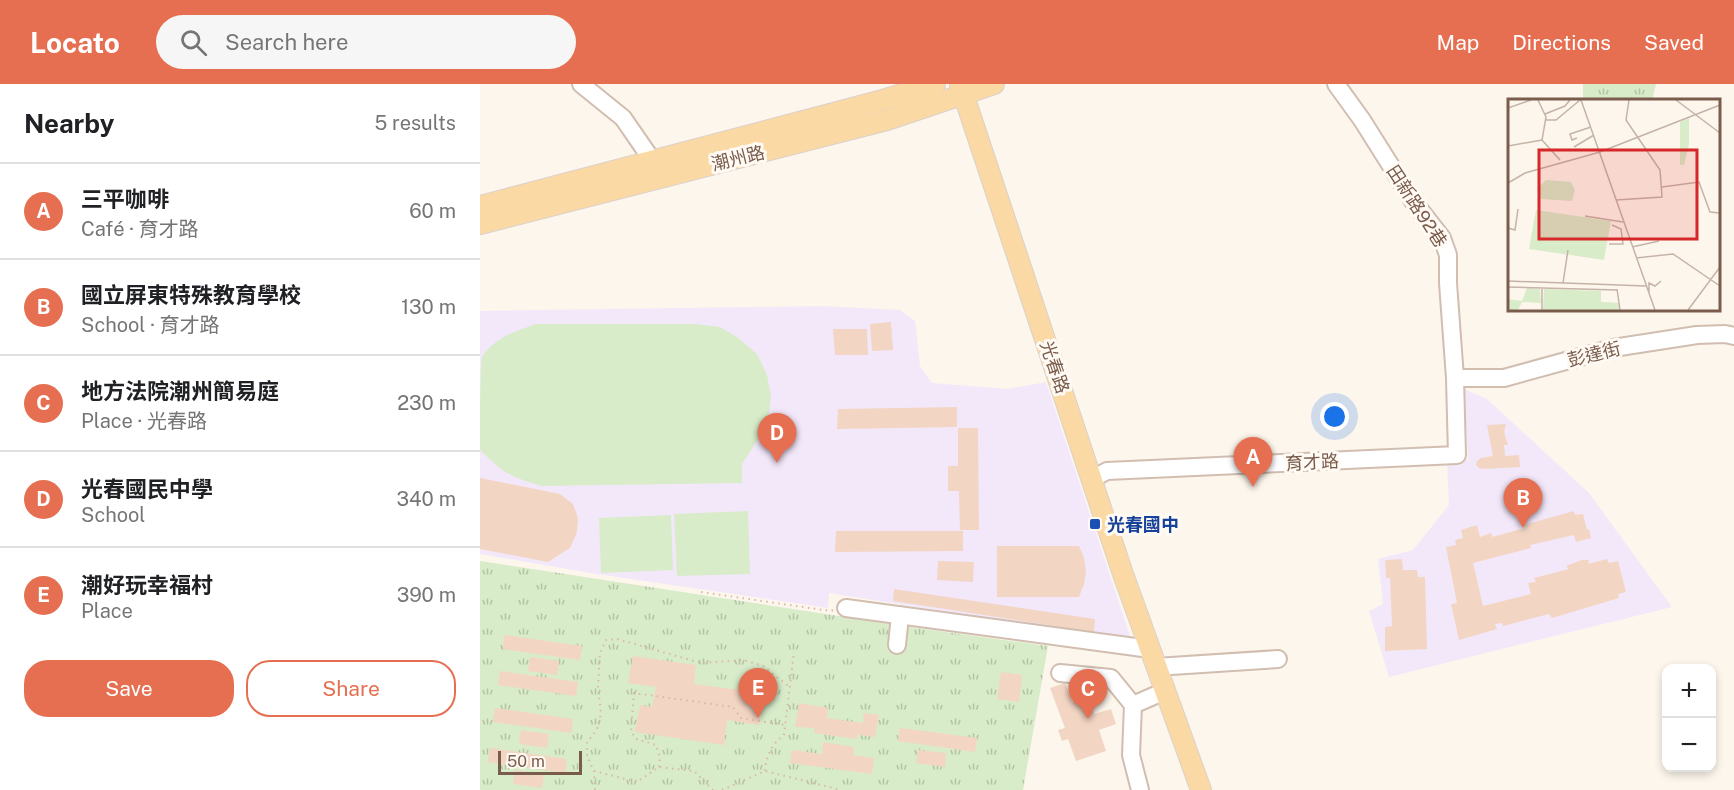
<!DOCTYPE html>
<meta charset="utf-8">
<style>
:root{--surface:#fff;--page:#f6f6f6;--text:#202124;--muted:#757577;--line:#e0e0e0;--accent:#e76f51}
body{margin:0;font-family:"Public Sans","Noto Sans TC",sans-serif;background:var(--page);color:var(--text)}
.controls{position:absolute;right:18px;bottom:18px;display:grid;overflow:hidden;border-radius:12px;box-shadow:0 3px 9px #0003}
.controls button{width:54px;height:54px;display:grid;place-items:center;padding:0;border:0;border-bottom:2px solid var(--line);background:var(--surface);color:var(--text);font:30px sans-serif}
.scale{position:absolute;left:18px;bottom:15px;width:84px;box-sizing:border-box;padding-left:6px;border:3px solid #7a5c4d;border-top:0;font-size:16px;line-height:21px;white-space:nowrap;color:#7a5c4d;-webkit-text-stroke:4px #fffaf3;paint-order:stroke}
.you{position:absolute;left:855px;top:333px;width:21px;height:21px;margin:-15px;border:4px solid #fff;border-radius:50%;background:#1a73e8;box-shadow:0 0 0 9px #1a73e833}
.badge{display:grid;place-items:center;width:39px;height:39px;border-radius:50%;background:var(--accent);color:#fff;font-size:20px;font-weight:700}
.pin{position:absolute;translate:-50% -50px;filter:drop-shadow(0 2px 3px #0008)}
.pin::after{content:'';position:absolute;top:32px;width:21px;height:18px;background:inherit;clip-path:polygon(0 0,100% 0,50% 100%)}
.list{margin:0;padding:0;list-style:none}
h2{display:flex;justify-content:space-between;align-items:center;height:78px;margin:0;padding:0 24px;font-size:26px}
h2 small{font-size:20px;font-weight:400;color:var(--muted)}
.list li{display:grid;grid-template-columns:39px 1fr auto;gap:18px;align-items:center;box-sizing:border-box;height:96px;padding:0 24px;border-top:2px solid var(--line)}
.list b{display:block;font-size:22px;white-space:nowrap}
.list p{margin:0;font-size:20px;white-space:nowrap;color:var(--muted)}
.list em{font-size:20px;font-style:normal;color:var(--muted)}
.actions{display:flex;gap:12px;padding:18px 24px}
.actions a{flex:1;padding:14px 0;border:2px solid var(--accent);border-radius:24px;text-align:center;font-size:21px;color:var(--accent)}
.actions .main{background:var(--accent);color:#fff}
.icon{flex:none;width:33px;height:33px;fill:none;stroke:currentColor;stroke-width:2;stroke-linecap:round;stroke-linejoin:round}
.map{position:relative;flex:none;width:1254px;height:706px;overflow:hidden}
header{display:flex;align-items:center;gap:36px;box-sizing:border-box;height:84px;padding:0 30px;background:var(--accent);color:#fff}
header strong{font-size:28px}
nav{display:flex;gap:33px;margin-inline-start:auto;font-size:21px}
.search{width:420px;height:54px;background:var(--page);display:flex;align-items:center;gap:15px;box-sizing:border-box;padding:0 21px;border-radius:33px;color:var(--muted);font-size:22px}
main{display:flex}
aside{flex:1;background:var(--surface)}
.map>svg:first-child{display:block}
</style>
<header>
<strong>Locato</strong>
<div class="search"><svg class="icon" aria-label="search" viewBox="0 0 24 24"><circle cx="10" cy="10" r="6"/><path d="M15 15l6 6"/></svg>Search here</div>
<nav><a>Map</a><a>Directions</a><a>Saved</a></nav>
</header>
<main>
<aside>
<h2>Nearby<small>5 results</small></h2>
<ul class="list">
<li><span class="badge">A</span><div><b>三平咖啡</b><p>Café · 育才路</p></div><em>60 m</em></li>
<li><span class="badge">B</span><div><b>國立屏東特殊教育學校</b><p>School · 育才路</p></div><em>130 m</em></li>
<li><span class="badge">C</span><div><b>地方法院潮州簡易庭</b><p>Place · 光春路</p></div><em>230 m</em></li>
<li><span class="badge">D</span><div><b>光春國民中學</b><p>School</p></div><em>340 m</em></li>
<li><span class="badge">E</span><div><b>潮好玩幸福村</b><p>Place</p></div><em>390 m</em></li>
</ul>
<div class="actions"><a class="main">Save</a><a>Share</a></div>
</aside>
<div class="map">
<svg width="1254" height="706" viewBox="0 0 1254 706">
<defs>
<pattern id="park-tufts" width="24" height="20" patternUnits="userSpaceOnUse" patternTransform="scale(1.5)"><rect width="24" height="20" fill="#d8ecc9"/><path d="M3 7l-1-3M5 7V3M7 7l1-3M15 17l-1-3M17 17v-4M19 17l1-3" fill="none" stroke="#b4c2a5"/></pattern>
</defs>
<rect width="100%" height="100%" fill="#fdf6ec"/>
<!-- education -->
<path fill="#f3e8fa" d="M342 222 420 226 435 237 440 282 452 299 527 305 566 298 650 552 632 554 349 509 348 524 110 489 0 470V227Z
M984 305 1007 315 1109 409 1192 523 909 593 889 527 903 520 898 475 933 466 969 421 967 378 988 376Z"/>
<!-- park -->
<path fill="url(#park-tufts)" d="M1103 0H1176L1172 16H1103Z
M0 477 437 544 568 562 543 706H0Z"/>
<!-- pitch -->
<path fill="#d8ecc9" d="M56 240H215L240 243 257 253 277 270 287 291 291 312 289 329 284 346 262 380V399L61 402C31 393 23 389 0 366 0 352 0 281 2 273 14 254 36 247 56 240Z
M268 427 270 490 197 492 194 430Z
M191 431 193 486 121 489 119 434Z"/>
<!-- building -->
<path fill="#f3d5c3" d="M411 238 413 266 392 267 390 240Z
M353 245H387L388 271H355Z
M477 323V343L357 345 358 325Z
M1026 340 1024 348 1028 361H1024L1025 372 1039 371 1040 383 1003 385 999 384 996 381 997 377 1001 374 1013 372 1007 341Z
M478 344H498L499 446H480L479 407H468V382H478Z
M0 394 80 410 93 420 98 434 97 448 90 464 68 478 0 465Z
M1094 427 1095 431 1103 430 1107 446 1109 445 1111 454 1096 458 1094 451 1050 461 1051 464 993 479 1003 522 1051 510 1048 499 1056 498 1054 494 1089 485 1086 482 1102 476H1109L1108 480 1127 475 1129 479 1138 477 1146 508 1138 510 1139 514 1072 534 1069 530 1023 542 1022 539 1015 540 1017 545 979 556 971 520 977 519 966 463 976 461 975 456 983 454 981 446 997 441 1000 453 1011 449 1012 453 1045 444 1044 441Z
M356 447H483V467L355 468Z
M517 462H599L604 474 606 487 604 500 599 513H517Z
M922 475 923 486H937L938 493H945L947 565 905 567V543L912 542 910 494H906L905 476Z
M458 477 494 478 493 498 457 496Z
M414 505 615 535 614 548 413 517Z
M24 551 102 562 100 576 23 565Z
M153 572 216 581 214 600 283 609 279 641 247 636 244 661 155 648 160 621 172 623 176 603 148 599Z
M50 573 79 577 77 591 48 587Z
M20 587 98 598 96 612 18 601Z
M521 588 542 591 539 618 517 615Z
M585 599 592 618 608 614 614 630 631 625 636 640 619 646 626 667 596 677 588 655 582 657 578 646 585 644 570 604Z
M319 619 348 624 347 634 383 639 384 629 399 631 395 653 377 651V655L334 649 335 644 315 643Z
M15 624 93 635 91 649 13 638Z
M420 644 497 654 495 668 418 657Z
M41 646 69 650 67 664 39 660Z
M343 658 374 663 373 671 394 674 392 690 310 679 312 666 342 670Z
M10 664 87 675 85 689 8 678Z
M438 666 466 669 465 683 436 679Z
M35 686 64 690 62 704 33 700Z"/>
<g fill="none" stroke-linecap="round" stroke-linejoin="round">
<defs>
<path id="minor" d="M101 0 143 34 172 76
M975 294H1024L1133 264 1217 251 1245 250 1254 252
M612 395 627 387 977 371 975 294 968 199V171L962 154 933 117 882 36 856 0
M366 524 670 565
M417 561 420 531
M676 583 798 575
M580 589 631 594 653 621 651 671 660 706
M653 621 685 607"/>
<path id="major" d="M480 0 643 490 721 706
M0 122 399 17 455 0
M0 140 407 36 514 0"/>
</defs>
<!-- minor casing -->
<use href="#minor" stroke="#d1beb0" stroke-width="20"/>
<!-- major casing -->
<use href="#major" stroke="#dad1cd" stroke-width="22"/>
<!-- path -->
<path stroke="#d9b8a5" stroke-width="2" stroke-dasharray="1.5 4.5" stroke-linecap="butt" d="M221 508 350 527 354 526
M179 683 180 674 176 661 156 655 151 647 154 609 253 623 261 634 305 641
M114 687 157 698 179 683 214 687 233 706
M285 687C286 672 291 661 304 651L314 568
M115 706 114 687 107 672V659L117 645 121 630 118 603 120 569 126 556 137 555 221 579 264 576 283 582 311 604
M242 706 285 687 361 706"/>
<!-- minor -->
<use href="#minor" stroke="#fff" stroke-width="16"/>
<!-- major -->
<use href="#major" stroke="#fbd9a5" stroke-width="20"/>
</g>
<!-- markers -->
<rect fill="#1a4fb4" stroke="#fffaf3" stroke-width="2" x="609" y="434" width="12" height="12" rx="3"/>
<g text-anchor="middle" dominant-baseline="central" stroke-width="6" stroke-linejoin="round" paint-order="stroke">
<!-- street labels -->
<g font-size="18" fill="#7a5c4d" stroke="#fffaf3">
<text transform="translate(258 74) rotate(-14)">潮州路</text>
<text transform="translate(937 122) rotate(57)">田新路92巷</text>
<text transform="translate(1114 270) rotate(-14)">彭達街</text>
<text transform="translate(575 283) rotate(71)">光春路</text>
<text transform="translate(832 378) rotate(-3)">育才路</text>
</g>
<!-- transit labels -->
<g font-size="18" font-weight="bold" fill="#164399" stroke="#fffaf3" text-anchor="start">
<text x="627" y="440">光春國中</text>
</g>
</g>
<!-- overview -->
<g transform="translate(1028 15)">
<rect width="212" height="212" fill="#fdf6ec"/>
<path d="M19 189 32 190 33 204 14 203 10 211H0V200L14 202ZM36 190 93 192V203L111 204V211H35Z" fill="#d8ecc9"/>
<path d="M181 19V45L176 66H172V23ZM28 111 103 122 96 161 21 150Z" fill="#d8ecc9"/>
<path d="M38 81 63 83 67 91 64 102 33 100 29 90Z" fill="#d8ecc9"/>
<path fill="none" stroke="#c5b3a7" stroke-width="1.5" d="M30 1 38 18 34 41 52 61M73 1 147 211M168 1 212 34M0 9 23 1M37 15 57 7 62 1M38 21H48L72 1M69 39 64 41 62 35 83 28M0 47 34 41M66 48 86 36M0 84 17 74 92 53 212 6M154 88 191 83 202 113 212 114M108 101 154 98 152 71 118 21 121 1M77 117 115 123M0 129 7 131 10 110M101 145H115L113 130 104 126M124 148 151 142M128 159 165 155 212 187M0 182 138 187M55 184 60 151M0 188 109 191M109 190 112 211M141 195V184L147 187 153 182M34 211V189M180 211 212 168"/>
<path fill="#d62828" fill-opacity="0.15" stroke="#d62828" stroke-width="3" d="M31 51H189V140H31Z"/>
<rect width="212" height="212" fill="none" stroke="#7a5c4d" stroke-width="3"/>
</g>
</svg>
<div class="controls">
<button>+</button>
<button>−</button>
</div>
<div class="scale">50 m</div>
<div class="you"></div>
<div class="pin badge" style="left:773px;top:403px">A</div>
<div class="pin badge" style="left:1043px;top:444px">B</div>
<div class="pin badge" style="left:608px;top:635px">C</div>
<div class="pin badge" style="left:297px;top:379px">D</div>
<div class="pin badge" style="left:278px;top:634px">E</div>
</div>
</main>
